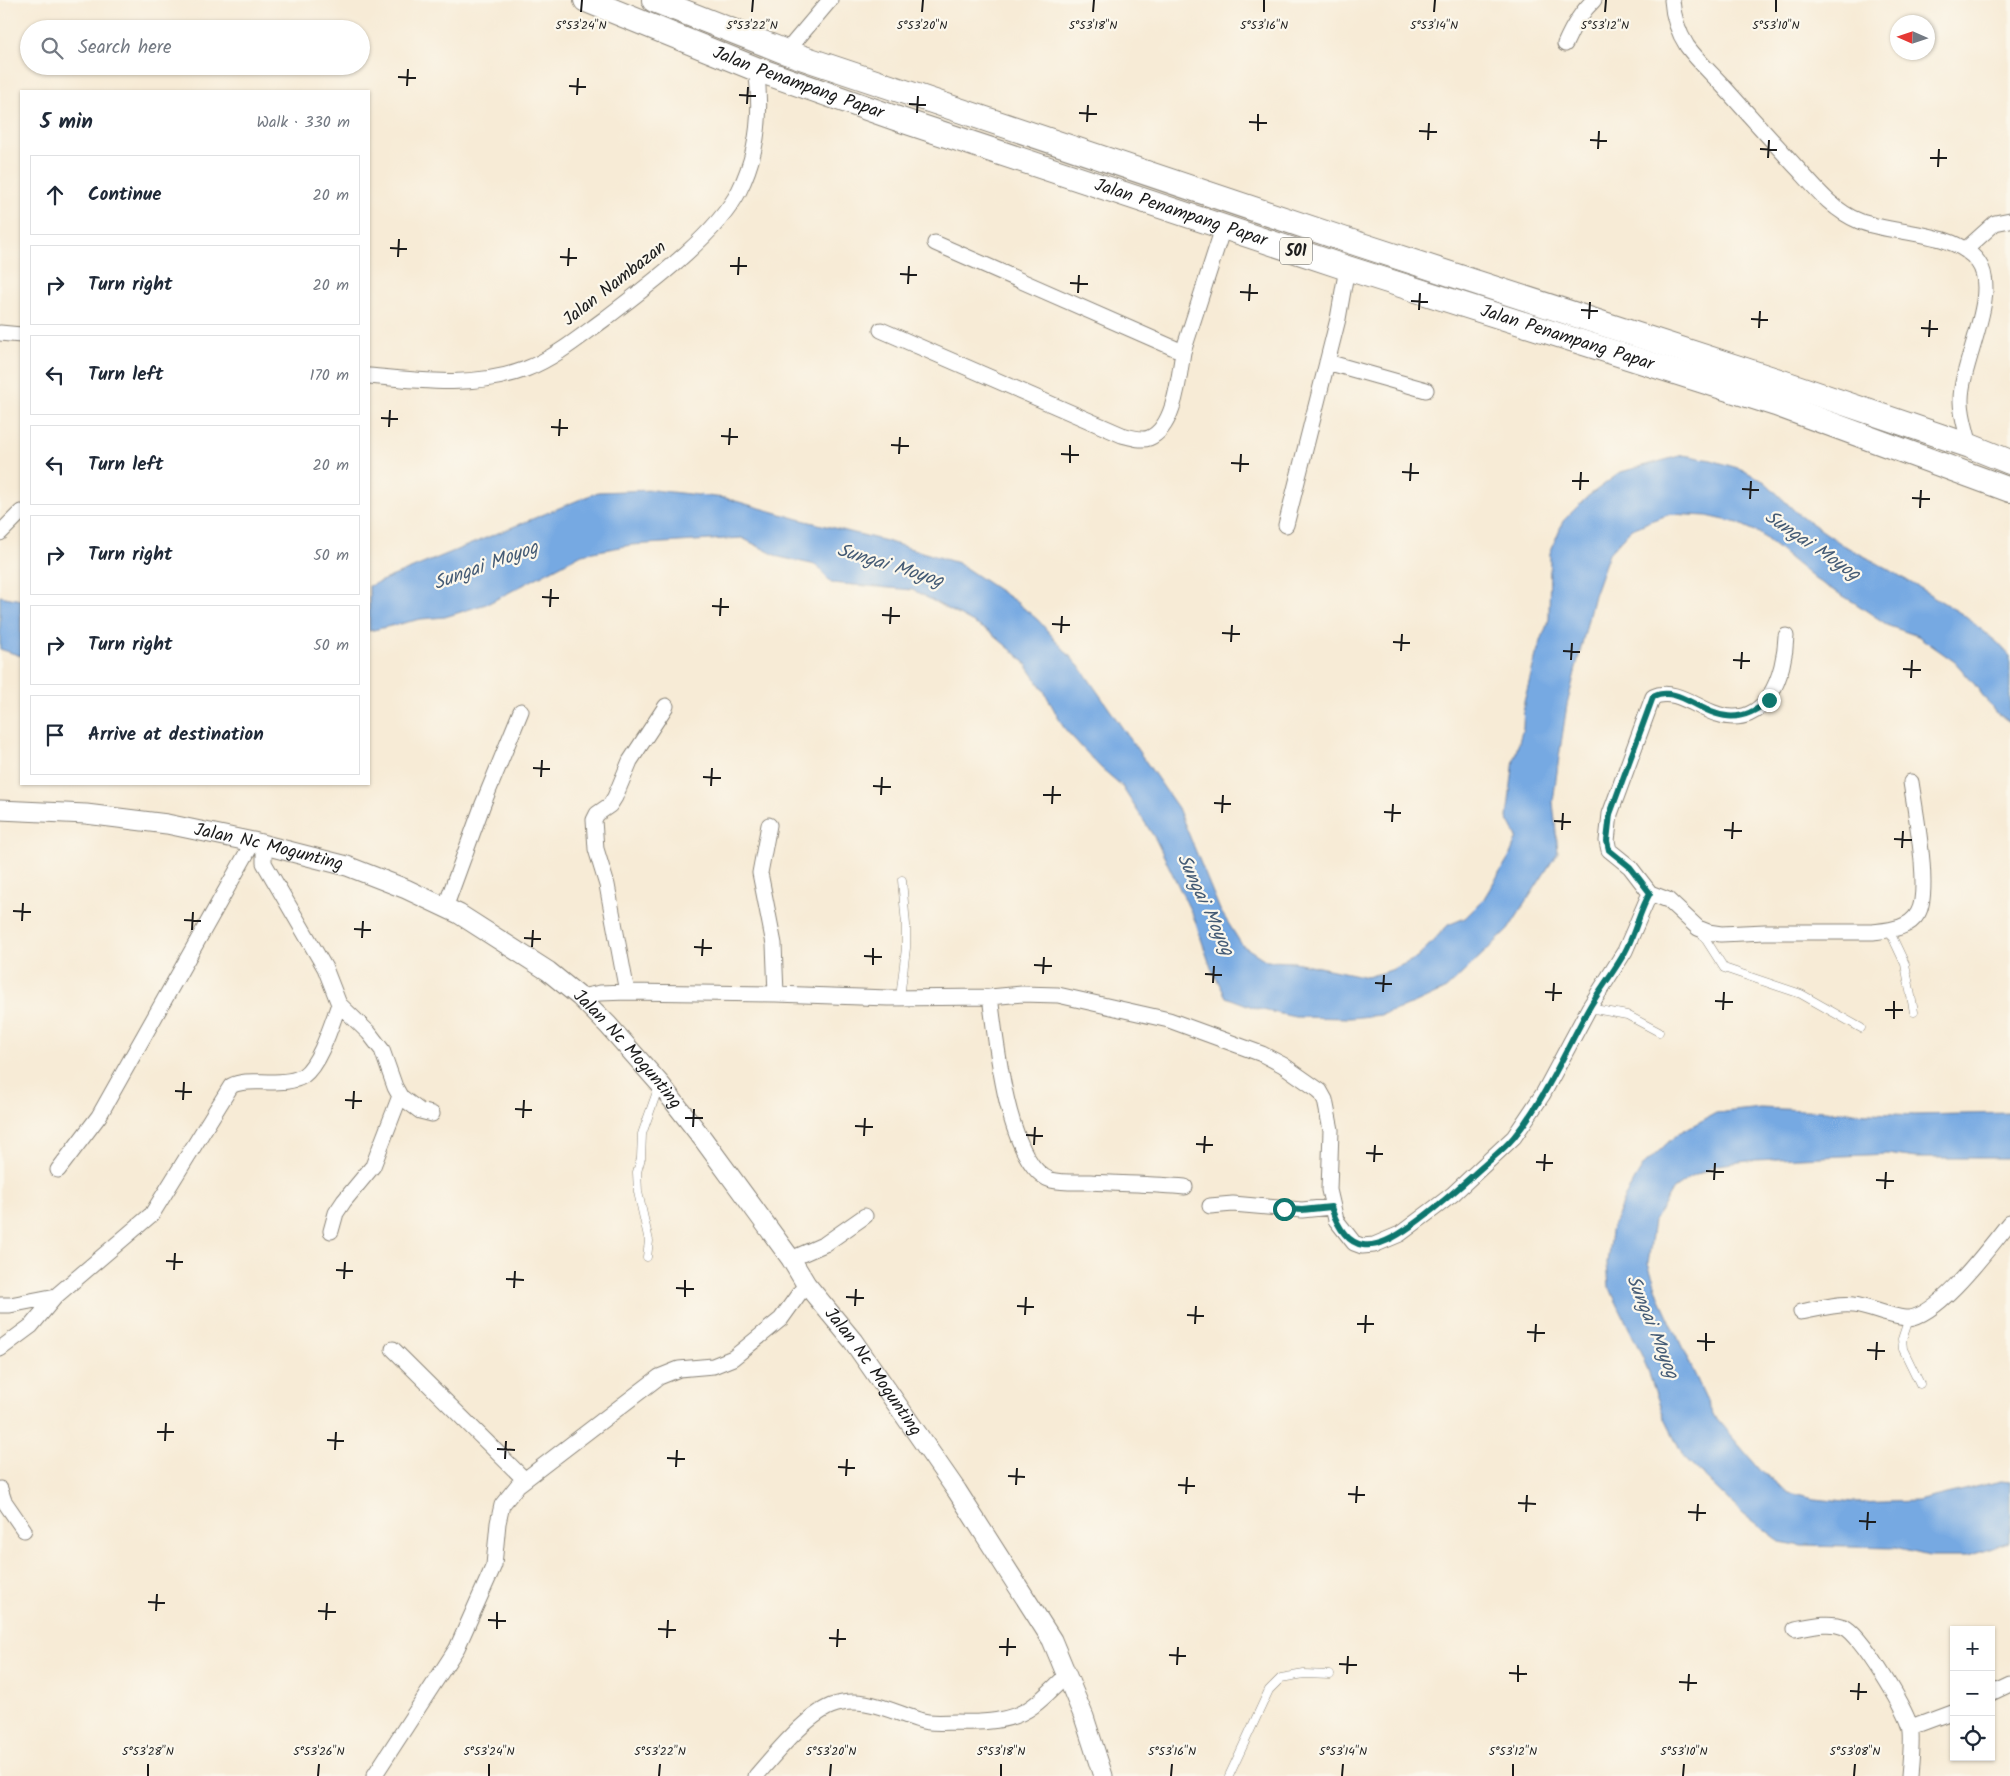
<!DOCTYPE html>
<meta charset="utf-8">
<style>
:root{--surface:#fff;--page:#f2f2f3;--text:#1f2937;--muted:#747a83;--line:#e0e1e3}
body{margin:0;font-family:Kalam,sans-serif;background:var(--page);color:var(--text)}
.controls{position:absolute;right:15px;bottom:15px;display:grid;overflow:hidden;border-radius:0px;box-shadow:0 1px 4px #0004}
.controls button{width:45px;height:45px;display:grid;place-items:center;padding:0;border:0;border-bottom:1px solid var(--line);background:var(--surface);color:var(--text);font:25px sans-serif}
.compass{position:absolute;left:1890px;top:15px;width:45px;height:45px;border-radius:50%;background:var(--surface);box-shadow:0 1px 4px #0004;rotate:273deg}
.stop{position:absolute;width:15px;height:15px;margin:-11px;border:4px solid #0f766e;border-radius:50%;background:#fff}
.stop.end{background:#0f766e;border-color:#fff;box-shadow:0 1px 5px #0008}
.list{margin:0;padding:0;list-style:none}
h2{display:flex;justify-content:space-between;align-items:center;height:65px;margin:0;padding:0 20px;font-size:21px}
h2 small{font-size:16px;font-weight:400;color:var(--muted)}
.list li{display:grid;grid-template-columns:32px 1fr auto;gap:15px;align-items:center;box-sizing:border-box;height:80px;margin:0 10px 10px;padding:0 10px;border:1px solid var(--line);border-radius:0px}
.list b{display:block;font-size:19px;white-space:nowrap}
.list em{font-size:16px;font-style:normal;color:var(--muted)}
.icon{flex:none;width:28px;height:28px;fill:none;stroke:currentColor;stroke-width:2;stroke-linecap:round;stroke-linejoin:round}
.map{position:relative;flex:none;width:2010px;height:1776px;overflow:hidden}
.search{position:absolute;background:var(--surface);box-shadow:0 1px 4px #0004;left:20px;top:20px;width:350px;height:55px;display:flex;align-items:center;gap:12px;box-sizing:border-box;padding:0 18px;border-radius:28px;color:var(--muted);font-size:19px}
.panel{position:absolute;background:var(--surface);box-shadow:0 1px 4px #0004;left:20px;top:90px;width:350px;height:695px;border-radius:0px}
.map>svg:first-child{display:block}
</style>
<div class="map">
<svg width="2010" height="1776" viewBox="0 0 2010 1776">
<rect width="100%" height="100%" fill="#fbf7ec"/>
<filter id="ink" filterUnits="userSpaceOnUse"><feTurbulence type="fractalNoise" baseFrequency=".02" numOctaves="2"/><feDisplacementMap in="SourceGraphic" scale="10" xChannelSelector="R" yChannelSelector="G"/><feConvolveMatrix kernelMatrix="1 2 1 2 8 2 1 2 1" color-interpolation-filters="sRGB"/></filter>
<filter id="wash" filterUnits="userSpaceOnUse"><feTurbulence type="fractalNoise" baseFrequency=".0096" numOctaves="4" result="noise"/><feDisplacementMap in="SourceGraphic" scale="20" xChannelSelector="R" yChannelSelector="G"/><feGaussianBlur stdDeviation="1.12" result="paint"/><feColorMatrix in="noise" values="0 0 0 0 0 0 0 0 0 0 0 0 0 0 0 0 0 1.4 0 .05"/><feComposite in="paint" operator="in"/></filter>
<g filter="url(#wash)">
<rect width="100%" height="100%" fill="#f7ebd6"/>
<!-- water -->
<path fill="#76a9e2" stroke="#49627f" d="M1683 455 1711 460 1741 469 1765 482 1797 513 1843 545 1890 570 1962 614 1998 643 2010 656V722L1995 712 1975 685 1955 662 1918 636 1889 626 1855 603 1816 580 1759 533 1738 523 1707 516 1671 514 1653 520 1630 530 1609 553 1594 595 1567 705 1559 757 1553 802 1558 852 1508 930 1446 989 1414 1004 1381 1015 1350 1018 1295 1017 1258 1009 1226 997 1211 968 1194 918 1156 840 1121 785 1100 767 1064 728 1044 691 1023 660 990 632 913 590 831 583 816 565 779 557 742 538 631 545 582 554 489 603 445 617 421 619 369 631V586L598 492 653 490 725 498 802 520 886 541 958 563 1015 601 1038 620 1083 671 1178 808 1220 910 1242 945 1267 961 1295 962 1367 977 1391 970 1417 958 1448 925 1465 918 1483 900 1509 857 1517 837 1507 818 1514 759 1523 728 1524 702 1536 655 1549 619 1550 553 1563 521 1587 497 1621 472Z
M0 596 21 600V656L0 649Z
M1760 1108 1915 1115 2010 1113V1158H1917L1887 1154 1755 1160 1718 1165 1690 1178 1672 1190 1654 1221 1648 1263 1660 1299 1714 1416 1761 1471 1789 1493 1814 1499 1854 1503 1917 1501 2001 1481 2010 1482V1543L1966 1556H1929L1896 1548 1802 1546 1780 1542 1743 1514 1684 1457 1664 1417 1643 1357 1609 1287 1607 1263 1611 1231 1625 1196 1644 1165 1677 1134 1716 1113Z"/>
</g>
<g filter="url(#ink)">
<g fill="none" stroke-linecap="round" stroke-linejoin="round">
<defs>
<path id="service" d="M1889 930 1905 964 1914 1012
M1701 932 1724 968 1801 994 1861 1028
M900 998 906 948V925L902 880
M1589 1008 1627 1015 1659 1032
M647 1257 649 1241 638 1192 637 1172 641 1158 642 1134 659 1086
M1909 1318 1902 1339 1903 1349 1920 1384
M1229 1776 1269 1690 1281 1678 1304 1674 1330 1675"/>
<path id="minor" d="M1672 0C1673 16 1678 32 1687 46 1697 60 1711 73 1723 86 1748 114 1773 142 1799 170 1816 189 1834 211 1859 221 1893 235 1955 230 1978 262 2001 293 1960 364 1961 401 1961 416 1967 432 1970 446
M1565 44C1572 28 1581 12 1594 0
M786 52 830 0
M935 243 1183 352 1223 228
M1965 250 1995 223 2010 220
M881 330 1122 435C1130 437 1141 441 1149 438 1175 428 1179 376 1183 352
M0 333 21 335
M1327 362 1426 390
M369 376C420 381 477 388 526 369 555 358 581 336 606 318 646 287 716 236 739 191 758 153 762 110 756 69
M1286 525 1338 319 1347 268
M0 533 21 512
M1786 636C1785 673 1767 731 1717 714 1697 708 1674 687 1653 697L1610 814 1607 841 1609 850 1630 867 1650 893 1668 900 1698 928 1708 932 1721 934 1765 932H1873C1889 930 1909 929 1918 913 1931 891 1915 810 1911 782
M769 825 760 873 774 944 776 994
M264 845V863L325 968 339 1004 369 1033 382 1050 395 1087 400 1096 420 1111 432 1114
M445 908 483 804 521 711
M627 992 607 885 596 849 594 820 597 814 610 805 615 797 630 761 666 706
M580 997 600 993 627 992 776 994 888 998 990 997 1022 994 1058 995 1169 1020 1262 1054 1283 1065 1320 1091 1325 1100 1331 1130 1329 1190 1336 1220 1354 1243 1362 1246 1374 1245 1400 1234 1436 1207 1453 1194 1514 1137 1543 1094 1589 1008 1625 951 1650 893
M990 997C996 1038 1007 1165 1051 1180 1063 1183 1078 1182 1090 1182 1122 1184 1153 1184 1185 1187
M58 1170 99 1116 253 842
M1210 1206 1233 1204 1302 1210 1331 1207
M331 1231 336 1213 344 1201 373 1166 400 1096
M791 1259 825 1244 865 1216
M0 1305H10L56 1296
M1801 1312C1817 1309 1837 1303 1853 1305 1868 1306 1895 1319 1909 1318 1940 1315 1990 1246 2010 1222
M0 1349 31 1326 56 1296 152 1214 231 1086C242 1080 257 1082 269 1082 279 1082 294 1082 303 1076 320 1064 332 1023 339 1004
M393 1349 524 1479
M0 1489 4 1501 24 1530
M1795 1629C1811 1626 1829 1621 1844 1627 1861 1634 1904 1707 1910 1726 1913 1735 1910 1765 1909 1776
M1991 1693 2010 1684
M1911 1727 1954 1711
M374 1776 457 1648 494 1565 498 1523 502 1505 518 1485 659 1377 679 1369 713 1366 733 1358 781 1319 806 1284
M756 1776C774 1755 806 1716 831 1706 861 1694 890 1711 919 1720 930 1724 945 1722 957 1722 982 1723 1012 1722 1033 1706 1045 1697 1056 1685 1067 1675"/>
<g id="tertiary">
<path id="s1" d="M0 810 86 814 167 824 253 842 347 866 406 889 459 914 548 971 580 997 608 1025 660 1084 703 1139 791 1259 806 1284 853 1341 957 1491 1052 1640 1084 1717 1103 1776"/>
</g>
<g id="primary">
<path id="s2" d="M586 0 756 69 895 118 1347 268 1776 404 2010 490"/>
<path d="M654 0 786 52 1349 241 1782 382 1970 446 2010 462"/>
</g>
</defs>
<!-- service casing -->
<use href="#service" stroke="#8a8479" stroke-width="9"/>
<!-- minor casing -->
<use href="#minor" stroke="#8a8479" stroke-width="17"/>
<!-- tertiary casing -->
<use href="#tertiary" stroke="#8a8479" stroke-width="21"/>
<!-- primary casing -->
<use href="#primary" stroke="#8a8479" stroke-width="26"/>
<!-- service -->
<use href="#service" stroke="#fff" stroke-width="8"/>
<!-- minor -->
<use href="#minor" stroke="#fff" stroke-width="15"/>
<!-- tertiary -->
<use href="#tertiary" stroke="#fff" stroke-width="19"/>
<!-- primary -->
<use href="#primary" stroke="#fff" stroke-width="24"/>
</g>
</g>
<g fill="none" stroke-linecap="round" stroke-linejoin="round" filter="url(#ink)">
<!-- route -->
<path stroke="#0f766e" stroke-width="6" d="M1284 1209 1302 1210 1331 1207C1347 1256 1374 1253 1411 1226 1436 1208 1458 1189 1481 1168 1492 1158 1504 1149 1514 1137 1545 1099 1565 1052 1588 1010 1599 990 1614 972 1625 952 1635 934 1639 912 1650 893L1630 867 1609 850 1607 841 1610 814 1653 697C1688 679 1717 746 1769 700"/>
</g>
<!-- ticks -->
<path fill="none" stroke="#1c1c1c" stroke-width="2" d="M581 12 582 0M752 12 753 0M922 12 923 0M1093 12 1094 0M1264 12V0M1434 12 1435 0M1605 12 1606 0M1776 12V0M398 77 416 78M407 86 408 69M569 86 586 87M577 95 578 78M739 95 756 96M747 104 748 87M909 104 926 105M917 113 918 96M1079 113 1097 114M1087 122 1088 105M1249 122 1267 123M1258 131V114M1419 131 1437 132M1428 140 1429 123M1590 140 1607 141M1598 149 1599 131M1760 149 1777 150M1768 158 1769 140M1930 158H1947M1938 167 1939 149M390 248 407 249M398 257 399 239M560 257 577 258M568 266 569 248M730 266H747M900 274 917 275M738 275 739 257M1070 283 1088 284M908 284 909 266M1240 292 1258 293M1078 293 1079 275M1249 301 1250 284M1411 301 1428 302M1419 310 1420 293M1581 310 1598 311M1589 319 1590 302M1751 319 1768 320M1759 328 1760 311M1921 328 1938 329M1929 337 1930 320M381 418 398 419M389 427 390 410M551 427 568 428M559 436 560 419M721 436 738 437M729 445 730 428M891 445 909 446M899 454 900 437M1061 454 1079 455M1070 463V445M1231 463 1249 464M1240 472 1241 454M1402 472 1419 473M1410 481 1411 463M1572 481H1589M1742 489 1759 490M1580 490 1581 472M1912 498 1930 499M1750 499 1751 481M1920 508 1921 490M542 597 559 598M712 606 729 607M550 607 551 589M882 615 900 616M720 616 721 598M890 624 891 607M1052 624 1070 625M1061 633 1062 616M1222 633 1240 634M1231 642 1232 625M1393 642 1410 643M1401 651 1402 634M1563 651 1580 652M1571 660 1572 643M1733 660 1750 661M1741 669 1742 652M1903 669 1921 670M1911 678 1912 660M533 768 550 769M541 777 542 760M703 777 721 778M711 786 712 768M873 786 891 787M881 795 882 777M1043 795H1061M1214 803 1231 804M1052 804 1053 786M1384 812 1401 813M1222 813 1223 795M1554 821 1571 822M1392 822 1393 804M1562 830 1563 813M1724 830 1742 831M1732 839 1733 822M1894 839 1912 840M1902 848 1903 831M13 911 31 912M184 920 201 921M22 921 23 903M354 929 371 930M192 930 193 912M362 938 363 921M524 938 541 939M532 947 533 930M694 947 712 948M702 956 703 939M864 956 882 957M873 965V948M1034 965 1052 966M1043 974 1044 957M1205 974 1222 975M1213 983 1214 966M1375 983 1392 984M1383 992 1384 975M1545 992 1562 993M1553 1001 1554 983M1715 1001 1733 1002M1723 1010 1724 992M1885 1010H1903M1894 1019V1001M175 1091 192 1092M183 1100 184 1082M345 1100 362 1101M353 1109 354 1091M515 1109 532 1110M523 1118 524 1100M685 1118H703M855 1126 873 1127M693 1127 694 1109M1026 1135 1043 1136M864 1136 865 1118M1196 1144 1213 1145M1034 1145 1035 1127M1204 1153 1205 1136M1366 1153 1383 1154M1374 1162 1375 1145M1536 1162 1553 1163M1544 1171 1545 1154M1706 1171 1724 1172M1714 1180 1715 1163M1876 1180 1894 1181M1885 1189 1886 1172M166 1261 183 1262M174 1270 175 1253M336 1270 353 1271M344 1279 345 1262M506 1279 524 1280M514 1288 515 1271M676 1288 694 1289M685 1297V1280M846 1297 864 1298M855 1306 856 1289M1017 1306 1034 1307M1025 1315 1026 1297M1187 1315 1204 1316M1195 1324 1196 1306M1357 1324H1374M1527 1332 1545 1333M1365 1333 1366 1315M1697 1341 1715 1342M1535 1342 1536 1324M1867 1350 1885 1351M1706 1351V1333M1876 1360 1877 1342M157 1432H174M327 1440 344 1441M165 1441 166 1423M497 1449 515 1450M335 1450 336 1432M667 1458 685 1459M505 1459 506 1441M676 1467 677 1450M838 1467 855 1468M846 1476 847 1459M1008 1476 1025 1477M1016 1485 1017 1468M1178 1485 1195 1486M1186 1494 1187 1477M1348 1494 1365 1495M1356 1503 1357 1486M1518 1503 1536 1504M1526 1512 1527 1495M1688 1512 1706 1513M1697 1521 1698 1504M1859 1521 1876 1522M1867 1530 1868 1512M148 1602 165 1603M156 1611 157 1594M318 1611 336 1612M326 1620 327 1603M488 1620 506 1621M497 1629V1612M658 1629 676 1630M667 1638 668 1620M829 1638 846 1639M837 1647 838 1629M999 1647H1016M1169 1655 1186 1656M1007 1656 1008 1638M1339 1664 1357 1665M1177 1665 1178 1647M1509 1673 1527 1674M1347 1674 1348 1656M1518 1682V1665M1679 1682 1697 1683M1688 1691 1689 1674M1850 1691 1867 1692M1858 1700 1859 1683M148 1776V1764M318 1776 319 1764M489 1776V1764M659 1776 660 1764M830 1776 831 1764M1001 1776V1764M1171 1776 1172 1764M1342 1776 1343 1764M1513 1776V1764M1683 1776 1684 1764M1854 1776 1855 1764"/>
<g text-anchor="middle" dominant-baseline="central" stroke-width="4.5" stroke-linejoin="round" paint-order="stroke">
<!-- shield labels -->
<rect fill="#fbf7ec" stroke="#5f5e5a" stroke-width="1" x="1280" y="237.5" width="32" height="27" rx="4"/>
<g font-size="16" font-weight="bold" fill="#1c1c1c">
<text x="1296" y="251">501</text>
</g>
<!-- street labels -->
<g font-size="18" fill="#1c1c1c" stroke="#fbf7ec">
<text stroke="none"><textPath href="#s2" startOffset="228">Jalan Penampang Papar</textPath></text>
<text stroke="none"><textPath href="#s2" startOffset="632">Jalan Penampang Papar</textPath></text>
<text transform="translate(615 284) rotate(-38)">Jalan Nambazan</text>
<text stroke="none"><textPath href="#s2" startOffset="1038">Jalan Penampang Papar</textPath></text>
<text stroke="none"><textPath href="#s1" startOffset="272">Jalan Nc Mogunting</textPath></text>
<text stroke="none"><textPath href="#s1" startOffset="692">Jalan Nc Mogunting</textPath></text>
<text stroke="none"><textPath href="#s1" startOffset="1098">Jalan Nc Mogunting</textPath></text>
</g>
<!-- water labels -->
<g font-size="19" font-style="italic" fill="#445b75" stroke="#fbf7ec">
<text transform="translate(1812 546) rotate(34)">Sungai Moyog</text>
<text transform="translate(486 566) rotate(-20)">Sungai Moyog</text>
<text transform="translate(890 566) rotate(17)">Sungai Moyog</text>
<text transform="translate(1205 905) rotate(65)">Sungai Moyog</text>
<text transform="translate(1652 1327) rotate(68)">Sungai Moyog</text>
</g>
</g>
<g font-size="12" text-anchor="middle" fill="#1c1c1c" stroke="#fbf7ec" stroke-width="4.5" stroke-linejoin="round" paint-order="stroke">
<text x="581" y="29">5°53'24"N</text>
<text x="752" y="29">5°53'22"N</text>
<text x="922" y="29">5°53'20"N</text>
<text x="1093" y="29">5°53'18"N</text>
<text x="1264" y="29">5°53'16"N</text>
<text x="1434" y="29">5°53'14"N</text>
<text x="1605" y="29">5°53'12"N</text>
<text x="1776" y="29">5°53'10"N</text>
<text x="148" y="1755">5°53'28"N</text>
<text x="319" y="1755">5°53'26"N</text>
<text x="489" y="1755">5°53'24"N</text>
<text x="660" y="1755">5°53'22"N</text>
<text x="831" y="1755">5°53'20"N</text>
<text x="1001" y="1755">5°53'18"N</text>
<text x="1172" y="1755">5°53'16"N</text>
<text x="1343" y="1755">5°53'14"N</text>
<text x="1513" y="1755">5°53'12"N</text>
<text x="1684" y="1755">5°53'10"N</text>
<text x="1855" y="1755">5°53'08"N</text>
</g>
</svg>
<div class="controls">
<button>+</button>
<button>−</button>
<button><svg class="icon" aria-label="locate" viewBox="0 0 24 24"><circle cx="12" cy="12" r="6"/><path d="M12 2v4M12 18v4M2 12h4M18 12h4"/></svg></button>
</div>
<svg class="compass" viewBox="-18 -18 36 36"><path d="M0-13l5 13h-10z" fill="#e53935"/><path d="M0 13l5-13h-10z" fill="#747a83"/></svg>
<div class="stop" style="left:1284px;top:1209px"></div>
<div class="stop end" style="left:1769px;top:700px"></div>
<div class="search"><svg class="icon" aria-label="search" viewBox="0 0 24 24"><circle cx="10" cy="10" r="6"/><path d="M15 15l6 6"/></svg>Search here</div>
<section class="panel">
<h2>5 min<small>Walk · 330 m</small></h2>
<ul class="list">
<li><svg class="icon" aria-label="ahead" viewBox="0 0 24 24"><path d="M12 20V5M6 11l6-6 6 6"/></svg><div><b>Continue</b></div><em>20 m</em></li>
<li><svg class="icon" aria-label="right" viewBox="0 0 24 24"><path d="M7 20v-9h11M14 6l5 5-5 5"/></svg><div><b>Turn right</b></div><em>20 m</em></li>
<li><svg class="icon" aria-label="left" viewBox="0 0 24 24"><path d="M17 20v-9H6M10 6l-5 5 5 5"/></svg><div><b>Turn left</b></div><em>170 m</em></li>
<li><svg class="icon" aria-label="left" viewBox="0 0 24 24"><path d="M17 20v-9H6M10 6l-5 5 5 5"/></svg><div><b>Turn left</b></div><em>20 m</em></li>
<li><svg class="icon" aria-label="right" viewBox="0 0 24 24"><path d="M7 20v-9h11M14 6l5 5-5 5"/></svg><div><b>Turn right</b></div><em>50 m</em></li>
<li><svg class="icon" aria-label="right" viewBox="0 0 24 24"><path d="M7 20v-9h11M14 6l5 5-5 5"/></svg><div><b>Turn right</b></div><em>50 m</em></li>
<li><svg class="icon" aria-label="arrive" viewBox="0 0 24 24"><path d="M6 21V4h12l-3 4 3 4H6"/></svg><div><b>Arrive at destination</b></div></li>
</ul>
</section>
</div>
